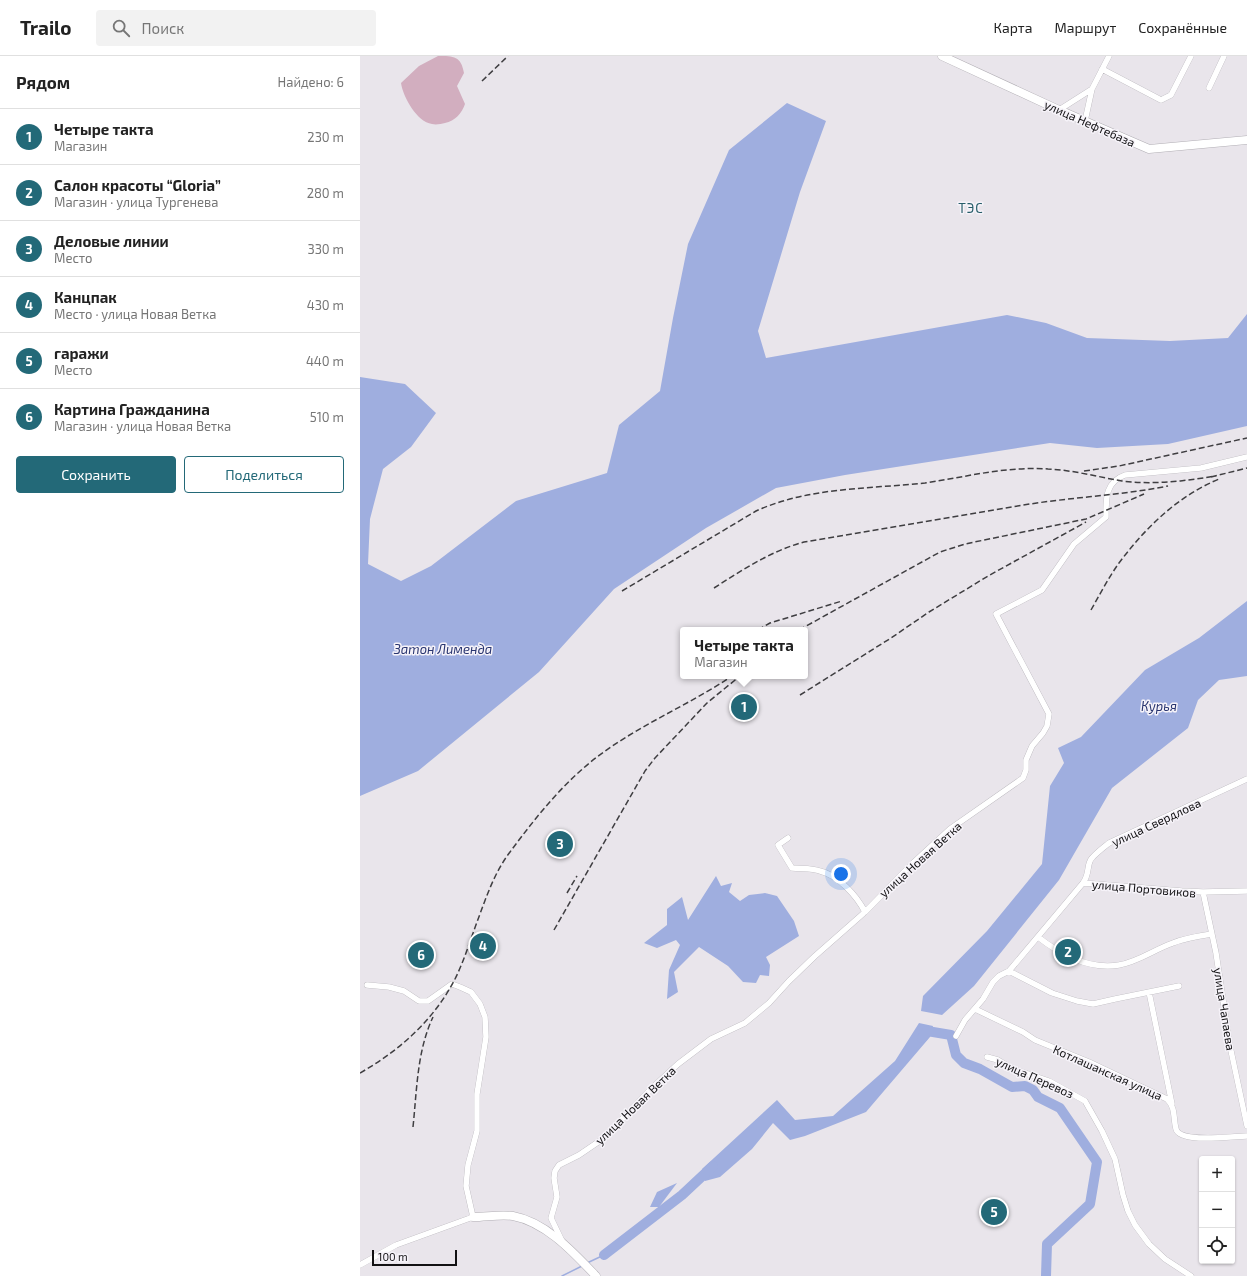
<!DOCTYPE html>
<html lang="ru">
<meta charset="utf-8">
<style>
:root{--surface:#fff;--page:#f2f2f2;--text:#222;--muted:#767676;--line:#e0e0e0;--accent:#236978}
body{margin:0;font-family:"Exo 2",sans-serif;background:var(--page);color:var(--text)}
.controls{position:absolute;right:12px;bottom:12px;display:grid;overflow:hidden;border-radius:4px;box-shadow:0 1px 3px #0004}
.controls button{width:36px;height:36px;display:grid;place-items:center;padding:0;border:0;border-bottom:1px solid var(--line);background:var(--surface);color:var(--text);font:20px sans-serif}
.scale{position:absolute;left:12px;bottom:10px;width:85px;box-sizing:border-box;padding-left:4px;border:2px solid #121113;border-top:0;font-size:11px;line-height:14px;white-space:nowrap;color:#121113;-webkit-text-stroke:3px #f6f3f9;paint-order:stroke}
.you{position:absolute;left:481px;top:818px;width:14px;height:14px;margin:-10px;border:3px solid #fff;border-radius:50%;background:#1a73e8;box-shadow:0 0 0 6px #1a73e833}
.badge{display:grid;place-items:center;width:26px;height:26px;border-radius:50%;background:var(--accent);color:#fff;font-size:13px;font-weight:700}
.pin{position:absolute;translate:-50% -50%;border:2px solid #fff;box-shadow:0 1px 4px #0006}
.popup{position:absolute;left:320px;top:571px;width:128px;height:52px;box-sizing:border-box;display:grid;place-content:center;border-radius:4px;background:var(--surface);filter:drop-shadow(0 1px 3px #0005);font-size:13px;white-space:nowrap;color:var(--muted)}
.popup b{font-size:15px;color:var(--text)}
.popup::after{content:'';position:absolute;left:50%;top:100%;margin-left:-8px;border:8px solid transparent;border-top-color:var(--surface)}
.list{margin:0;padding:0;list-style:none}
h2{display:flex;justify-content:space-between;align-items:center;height:52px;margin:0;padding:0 16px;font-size:17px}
h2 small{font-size:13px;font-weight:400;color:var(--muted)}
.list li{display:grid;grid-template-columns:26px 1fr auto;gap:12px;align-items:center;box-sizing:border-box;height:56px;padding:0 16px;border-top:1px solid var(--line)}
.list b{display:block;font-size:15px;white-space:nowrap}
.list p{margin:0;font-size:13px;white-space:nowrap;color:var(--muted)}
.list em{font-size:13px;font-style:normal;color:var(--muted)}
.actions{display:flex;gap:8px;padding:12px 16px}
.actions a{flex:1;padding:9px 0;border:1px solid var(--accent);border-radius:4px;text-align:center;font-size:14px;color:var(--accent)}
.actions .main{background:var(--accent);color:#fff}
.icon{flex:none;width:22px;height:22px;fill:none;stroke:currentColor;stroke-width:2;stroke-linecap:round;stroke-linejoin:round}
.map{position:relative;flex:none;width:887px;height:1220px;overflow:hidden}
header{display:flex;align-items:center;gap:24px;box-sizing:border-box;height:56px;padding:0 20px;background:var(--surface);border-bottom:1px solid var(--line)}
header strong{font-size:19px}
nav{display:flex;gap:22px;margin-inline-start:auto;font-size:14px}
.search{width:280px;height:36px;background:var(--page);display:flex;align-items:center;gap:10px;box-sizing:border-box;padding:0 14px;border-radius:4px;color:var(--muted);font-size:15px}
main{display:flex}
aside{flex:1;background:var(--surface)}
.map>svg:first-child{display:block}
</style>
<header>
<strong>Trailo</strong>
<div class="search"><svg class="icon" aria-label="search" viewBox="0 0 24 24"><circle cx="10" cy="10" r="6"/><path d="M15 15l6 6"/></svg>Поиск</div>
<nav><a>Карта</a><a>Маршрут</a><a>Сохранённые</a></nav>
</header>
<main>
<aside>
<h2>Рядом<small>Найдено: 6</small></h2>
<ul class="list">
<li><span class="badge">1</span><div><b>Четыре такта</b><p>Магазин</p></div><em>230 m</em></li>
<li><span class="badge">2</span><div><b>Салон красоты “Gloria”</b><p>Магазин · улица Тургенева</p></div><em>280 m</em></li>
<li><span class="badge">3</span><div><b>Деловые линии</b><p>Место</p></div><em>330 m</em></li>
<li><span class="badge">4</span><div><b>Канцпак</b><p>Место · улица Новая Ветка</p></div><em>430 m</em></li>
<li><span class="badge">5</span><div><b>гаражи</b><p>Место</p></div><em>440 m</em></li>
<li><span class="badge">6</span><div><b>Картина Гражданина</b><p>Магазин · улица Новая Ветка</p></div><em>510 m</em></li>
</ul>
<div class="actions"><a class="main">Сохранить</a><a>Поделиться</a></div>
</aside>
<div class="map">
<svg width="887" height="1220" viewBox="0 0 887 1220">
<rect width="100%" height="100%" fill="#e9e5eb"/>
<!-- green -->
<path fill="#d2aebf" d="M78 0C94 0 101 0 104 17L97 30 105 48C102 57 95 65 85 67 81 68 76 69 72 68 57 66 43 41 41 27L59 10Z"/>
<!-- water -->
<path fill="#9faedf" d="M427 47 466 65 440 136 398 275 406 302 647 259 686 267 727 282 810 285 868 282 887 258V370L808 388 737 392 690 387 485 419 416 432 346 472 254 533 179 616 58 715 0 740V321L45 328 76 357 51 391 23 413 10 463 8 508 41 525 71 510 156 445 247 417 259 369 300 335 313 262 328 188 369 94Z
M887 545V620L859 624 838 644 828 672 752 732 699 824 614 930 582 959 561 955 563 940 627 875 682 808 690 730 704 707 698 692 721 681 785 614 839 582Z
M356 820 361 830 372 827 369 836 380 845 389 839 405 837 417 840 434 865 439 880 406 901 410 909 409 920 400 919 396 927 383 926 368 910 339 891 314 916 318 936 307 943 309 914 320 889 316 884 297 892 284 887 307 869V853L322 841 328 864Z
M559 967 573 970 570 981 506 1056 445 1080 430 1084 413 1067 392 1093 360 1121 345 1125 342 1113 417 1044 435 1064 473 1060 535 1005Z
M317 1127 299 1151H290L297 1136Z"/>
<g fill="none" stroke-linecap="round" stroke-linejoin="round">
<!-- stream -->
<path stroke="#9faedf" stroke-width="1.5" d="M227 1207 244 1199
M202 1220 222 1210"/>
<!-- river -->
<path stroke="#9faedf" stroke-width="10" d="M562 982 567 975 591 979 596 999 604 1007 620 1013 652 1031 665 1030 673 1034 678 1041 700 1052 737 1106 730 1148 687 1188 686 1220
M244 1199 322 1139 353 1110"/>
<defs>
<path id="street" d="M742 13 801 44 811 39 831 0
M849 32 864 0
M699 54 732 33
M725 65 732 33 749 0
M723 827 822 835 843 836 887 835
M843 836 856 897 870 990 887 1070
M505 856 553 807 590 773 663 722 666 714V704L672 690 683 677 687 670 689 658 636 558 682 534 714 488 746 461C746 443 745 426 765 419L841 412 887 401
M678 881C701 899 729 914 759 909 778 906 795 893 813 887 825 882 839 880 852 878
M649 915 692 937 717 945 733 948 755 943 819 930
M789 936 812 1048
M615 953 663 976 675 984 729 1006 807 1043C816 1052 813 1062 816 1073 820 1088 874 1080 887 1080
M596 980 605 964 623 943 633 926 639 920 649 915 723 827C729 819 727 812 730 805 732 800 744 791 749 787L887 723
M627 1001 638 1004 653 1013 689 1025 725 1045 742 1075 755 1103 763 1139 768 1155 775 1169 789 1188 805 1203 831 1220
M202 1185 191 1162 197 1141 194 1122 195 1115 199 1109 219 1099 244 1082 292 1032 318 1008 351 983 385 967 409 947 429 925 455 900 505 856C497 840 478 819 460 815 452 812 441 813 432 812L418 789 428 782
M0 1209 36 1189 113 1161 106 1130 108 1109 117 1075V1038L126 981 125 961 120 948 111 936 100 931 92 928 68 945H59L44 935 29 931 7 929"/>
<path id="secondary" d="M113 1161C126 1161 141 1158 153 1160 186 1166 214 1197 236 1220"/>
<path id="primary" d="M582 0 699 54 789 93 887 84"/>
</defs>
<!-- street casing -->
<use href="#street" stroke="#b1aeb4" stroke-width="6"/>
<!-- secondary casing -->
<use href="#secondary" stroke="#b1aeb4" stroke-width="9"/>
<!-- primary casing -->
<use href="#primary" stroke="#b1aeb4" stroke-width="9"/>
<!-- street -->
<use href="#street" stroke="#fff" stroke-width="5.5"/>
<!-- secondary -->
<use href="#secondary" stroke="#fff" stroke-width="8"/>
<!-- primary -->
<use href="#primary" stroke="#fff" stroke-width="8"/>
<!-- rail -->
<path stroke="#3f3e41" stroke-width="1.5" stroke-dasharray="6 3" stroke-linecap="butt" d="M122 25 148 0
M724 415 759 410 887 382
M851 421 887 412
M354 532C382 514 411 495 444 486L670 448C716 441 762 439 808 430
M262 535 396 455C449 431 508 433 565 427 606 421 646 410 688 413 713 414 738 421 762 425 794 429 825 425 856 420
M731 554C740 538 749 521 759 507 786 471 818 440 859 423
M398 574 410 567 482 545
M439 574 580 496 605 488 726 463 784 438
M440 639 531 582 569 556 628 520 726 466
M207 837 217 820
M194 874 285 715 295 702 347 647 380 620
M0 1017C39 995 74 964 95 923 104 905 110 885 117 866 126 842 134 817 150 796 176 761 203 727 237 701 279 669 329 649 372 620
M53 1071C57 1033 57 995 73 961"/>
</g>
<g text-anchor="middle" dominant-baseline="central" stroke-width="3" stroke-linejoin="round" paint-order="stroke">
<!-- street labels -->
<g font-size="12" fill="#121113" stroke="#f6f3f9">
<text transform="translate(730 67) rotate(24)">улица Нефтебаза</text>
<text transform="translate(796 766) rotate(-25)">улица Свердлова</text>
<text transform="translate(560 803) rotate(-42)">улица Новая Ветка</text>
<text transform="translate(784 832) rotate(5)">улица Портовиков</text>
<text transform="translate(865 953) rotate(81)">улица Чапаева</text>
<text transform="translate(748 1016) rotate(24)">Котлашанская улица</text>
<text transform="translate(675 1021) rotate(24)">улица Перевоз</text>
<text transform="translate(275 1049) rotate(-44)">улица Новая Ветка</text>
</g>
<!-- neighbourhood labels -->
<g font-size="13" letter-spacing="1" fill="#275d69" stroke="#f6f3f9">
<text x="611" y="152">ТЭС</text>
</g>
<!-- water labels -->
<g font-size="13" font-style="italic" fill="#293570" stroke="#f6f3f9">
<text x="83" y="593">Затон Лименда</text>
<text x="799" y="650">Курья</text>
</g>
</g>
</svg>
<div class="controls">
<button>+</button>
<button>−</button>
<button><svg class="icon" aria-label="locate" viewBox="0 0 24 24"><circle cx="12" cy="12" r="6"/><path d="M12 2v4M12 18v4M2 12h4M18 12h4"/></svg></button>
</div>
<div class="scale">100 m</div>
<div class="you"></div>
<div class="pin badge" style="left:384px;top:651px">1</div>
<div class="popup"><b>Четыре такта</b>Магазин</div>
<div class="pin badge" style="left:708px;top:896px">2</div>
<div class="pin badge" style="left:200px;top:788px">3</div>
<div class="pin badge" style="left:123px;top:890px">4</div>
<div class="pin badge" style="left:634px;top:1156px">5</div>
<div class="pin badge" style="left:61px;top:899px">6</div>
</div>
</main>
